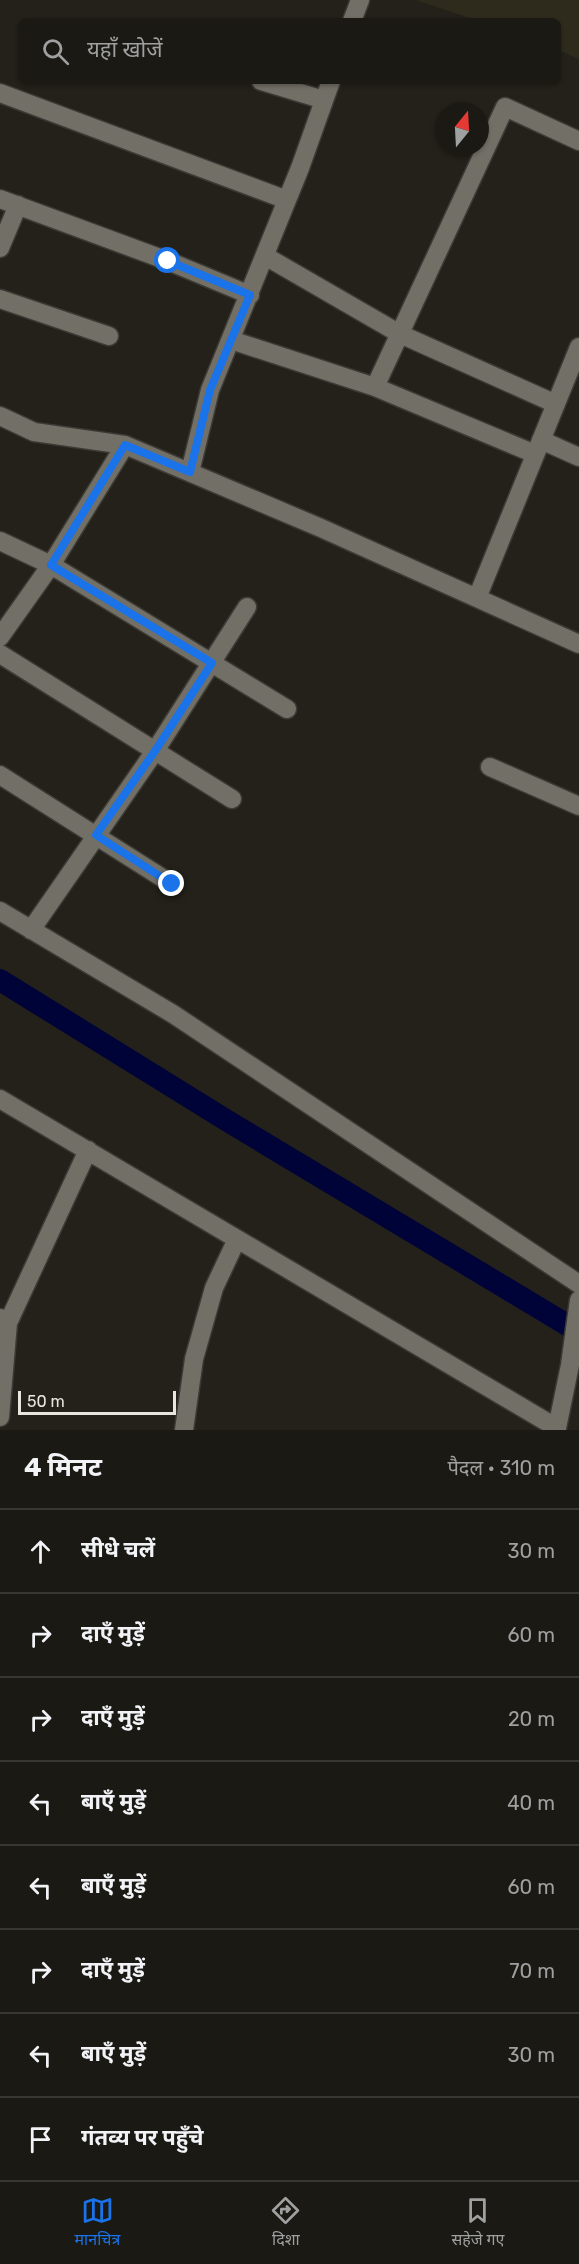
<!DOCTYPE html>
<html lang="hi">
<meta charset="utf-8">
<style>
:root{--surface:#1a1913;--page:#272621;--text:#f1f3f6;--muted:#9fa0a0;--line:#383833;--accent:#1a73e8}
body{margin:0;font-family:Rubik,"Noto Sans Devanagari",sans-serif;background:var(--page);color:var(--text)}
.compass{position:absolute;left:435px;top:102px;width:54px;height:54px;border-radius:50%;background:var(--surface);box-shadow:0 2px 4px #0004;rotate:18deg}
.scale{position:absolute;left:18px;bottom:15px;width:158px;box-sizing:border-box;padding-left:6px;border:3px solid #e8e6e1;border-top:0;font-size:16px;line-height:21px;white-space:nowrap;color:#e8e6e1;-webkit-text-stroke:4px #232119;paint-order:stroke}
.stop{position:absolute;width:18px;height:18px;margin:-14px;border:4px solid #1a73e8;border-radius:50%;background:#fff}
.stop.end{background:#1a73e8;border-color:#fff;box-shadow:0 2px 6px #0008}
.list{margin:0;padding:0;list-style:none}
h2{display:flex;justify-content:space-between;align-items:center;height:78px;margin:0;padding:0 24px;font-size:26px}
h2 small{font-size:20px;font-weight:400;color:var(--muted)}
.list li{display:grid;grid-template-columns:39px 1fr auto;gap:18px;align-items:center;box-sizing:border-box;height:84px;padding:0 24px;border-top:2px solid var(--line)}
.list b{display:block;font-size:22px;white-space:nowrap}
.list em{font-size:20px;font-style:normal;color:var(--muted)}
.icon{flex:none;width:33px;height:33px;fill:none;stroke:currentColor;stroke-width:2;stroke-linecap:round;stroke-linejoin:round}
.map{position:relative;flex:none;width:579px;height:1430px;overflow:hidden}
.search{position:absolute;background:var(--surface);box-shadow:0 2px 4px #0004;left:18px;right:18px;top:18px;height:66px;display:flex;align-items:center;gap:15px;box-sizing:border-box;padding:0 21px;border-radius:9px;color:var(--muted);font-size:22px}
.sheet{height:750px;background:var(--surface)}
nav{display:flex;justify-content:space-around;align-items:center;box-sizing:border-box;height:84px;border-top:2px solid var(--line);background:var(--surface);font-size:16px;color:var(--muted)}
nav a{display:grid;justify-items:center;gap:3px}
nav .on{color:var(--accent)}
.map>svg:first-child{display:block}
</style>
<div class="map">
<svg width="579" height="1430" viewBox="0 0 579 1430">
<rect width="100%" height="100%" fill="#232119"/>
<!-- built -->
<path fill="#2e2a1c" d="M415 0H579V59L558 50V21H479Z"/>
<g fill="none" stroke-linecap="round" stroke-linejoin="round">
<!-- canal -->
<path stroke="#000338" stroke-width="22" d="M0 980 226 1120 579 1332"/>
<defs>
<path id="minor" d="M352 21 360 0
M261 81 324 100
M0 93 287 200
M0 199 168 261 250 295
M0 248 18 205
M265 256 400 334 556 404
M0 299 109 336
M231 340 375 387 535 454
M375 387 505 107 579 141
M0 416 34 432 125 445 321 528 579 644
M541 440 579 457
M190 472 210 390 300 168 331 81
M0 541 51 565 287 709
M477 598 579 347
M0 637 51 565 125 445
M0 654 232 799
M490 767 579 806
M0 775 172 884
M0 911 173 1014 579 1284
M31 930 155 751 247 607
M0 1099 557 1428V1430
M0 1318 8 1323 0 1417
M8 1323 88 1150
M557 1428 570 1365 579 1300
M184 1430 194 1359 214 1288 237 1239"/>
</defs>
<!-- minor casing -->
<use href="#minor" stroke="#3c3a35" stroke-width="21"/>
<!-- minor -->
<use href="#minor" stroke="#726f66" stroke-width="18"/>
</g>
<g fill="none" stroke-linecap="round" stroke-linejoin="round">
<!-- route -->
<path stroke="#1a73e8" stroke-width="8" d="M168 261 250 295 210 390 190 472 125 445 51 565 212 663 155 751 96 835 172 884"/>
</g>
</svg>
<svg class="compass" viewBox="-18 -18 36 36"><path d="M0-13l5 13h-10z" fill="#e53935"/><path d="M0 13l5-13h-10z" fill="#9fa0a0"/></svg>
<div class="scale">50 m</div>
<div class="stop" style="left:168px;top:261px"></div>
<div class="stop end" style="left:172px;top:884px"></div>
<div class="search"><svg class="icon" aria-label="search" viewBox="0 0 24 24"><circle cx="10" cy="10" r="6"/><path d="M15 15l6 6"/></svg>यहाँ खोजें</div>
</div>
<section class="sheet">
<h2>4 मिनट<small>पैदल · 310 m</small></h2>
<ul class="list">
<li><svg class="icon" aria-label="ahead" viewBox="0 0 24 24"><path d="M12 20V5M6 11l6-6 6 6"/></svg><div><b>सीधे चलें</b></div><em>30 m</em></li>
<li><svg class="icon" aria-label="right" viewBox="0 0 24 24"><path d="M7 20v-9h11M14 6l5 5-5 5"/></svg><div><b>दाएँ मुड़ें</b></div><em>60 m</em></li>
<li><svg class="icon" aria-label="right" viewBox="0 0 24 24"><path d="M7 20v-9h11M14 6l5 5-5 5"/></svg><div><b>दाएँ मुड़ें</b></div><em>20 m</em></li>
<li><svg class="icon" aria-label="left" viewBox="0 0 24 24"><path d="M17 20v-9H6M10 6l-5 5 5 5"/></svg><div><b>बाएँ मुड़ें</b></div><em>40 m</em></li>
<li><svg class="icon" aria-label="left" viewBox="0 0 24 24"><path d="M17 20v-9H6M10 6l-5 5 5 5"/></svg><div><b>बाएँ मुड़ें</b></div><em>60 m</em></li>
<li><svg class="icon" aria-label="right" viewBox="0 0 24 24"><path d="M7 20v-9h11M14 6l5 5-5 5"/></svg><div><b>दाएँ मुड़ें</b></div><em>70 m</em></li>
<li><svg class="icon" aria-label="left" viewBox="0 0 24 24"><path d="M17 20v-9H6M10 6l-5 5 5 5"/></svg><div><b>बाएँ मुड़ें</b></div><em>30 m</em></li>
<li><svg class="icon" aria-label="arrive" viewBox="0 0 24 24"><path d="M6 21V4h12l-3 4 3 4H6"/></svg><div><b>गंतव्य पर पहुँचे</b></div></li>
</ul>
</section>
<nav>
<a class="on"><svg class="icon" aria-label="map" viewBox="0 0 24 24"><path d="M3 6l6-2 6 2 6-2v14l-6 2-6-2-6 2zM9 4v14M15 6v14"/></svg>मानचित्र</a>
<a><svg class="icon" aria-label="directions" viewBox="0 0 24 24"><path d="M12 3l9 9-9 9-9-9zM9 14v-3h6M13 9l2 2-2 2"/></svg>दिशा</a>
<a><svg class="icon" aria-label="saved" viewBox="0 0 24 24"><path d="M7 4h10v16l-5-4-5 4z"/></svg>सहेजे गए</a>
</nav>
